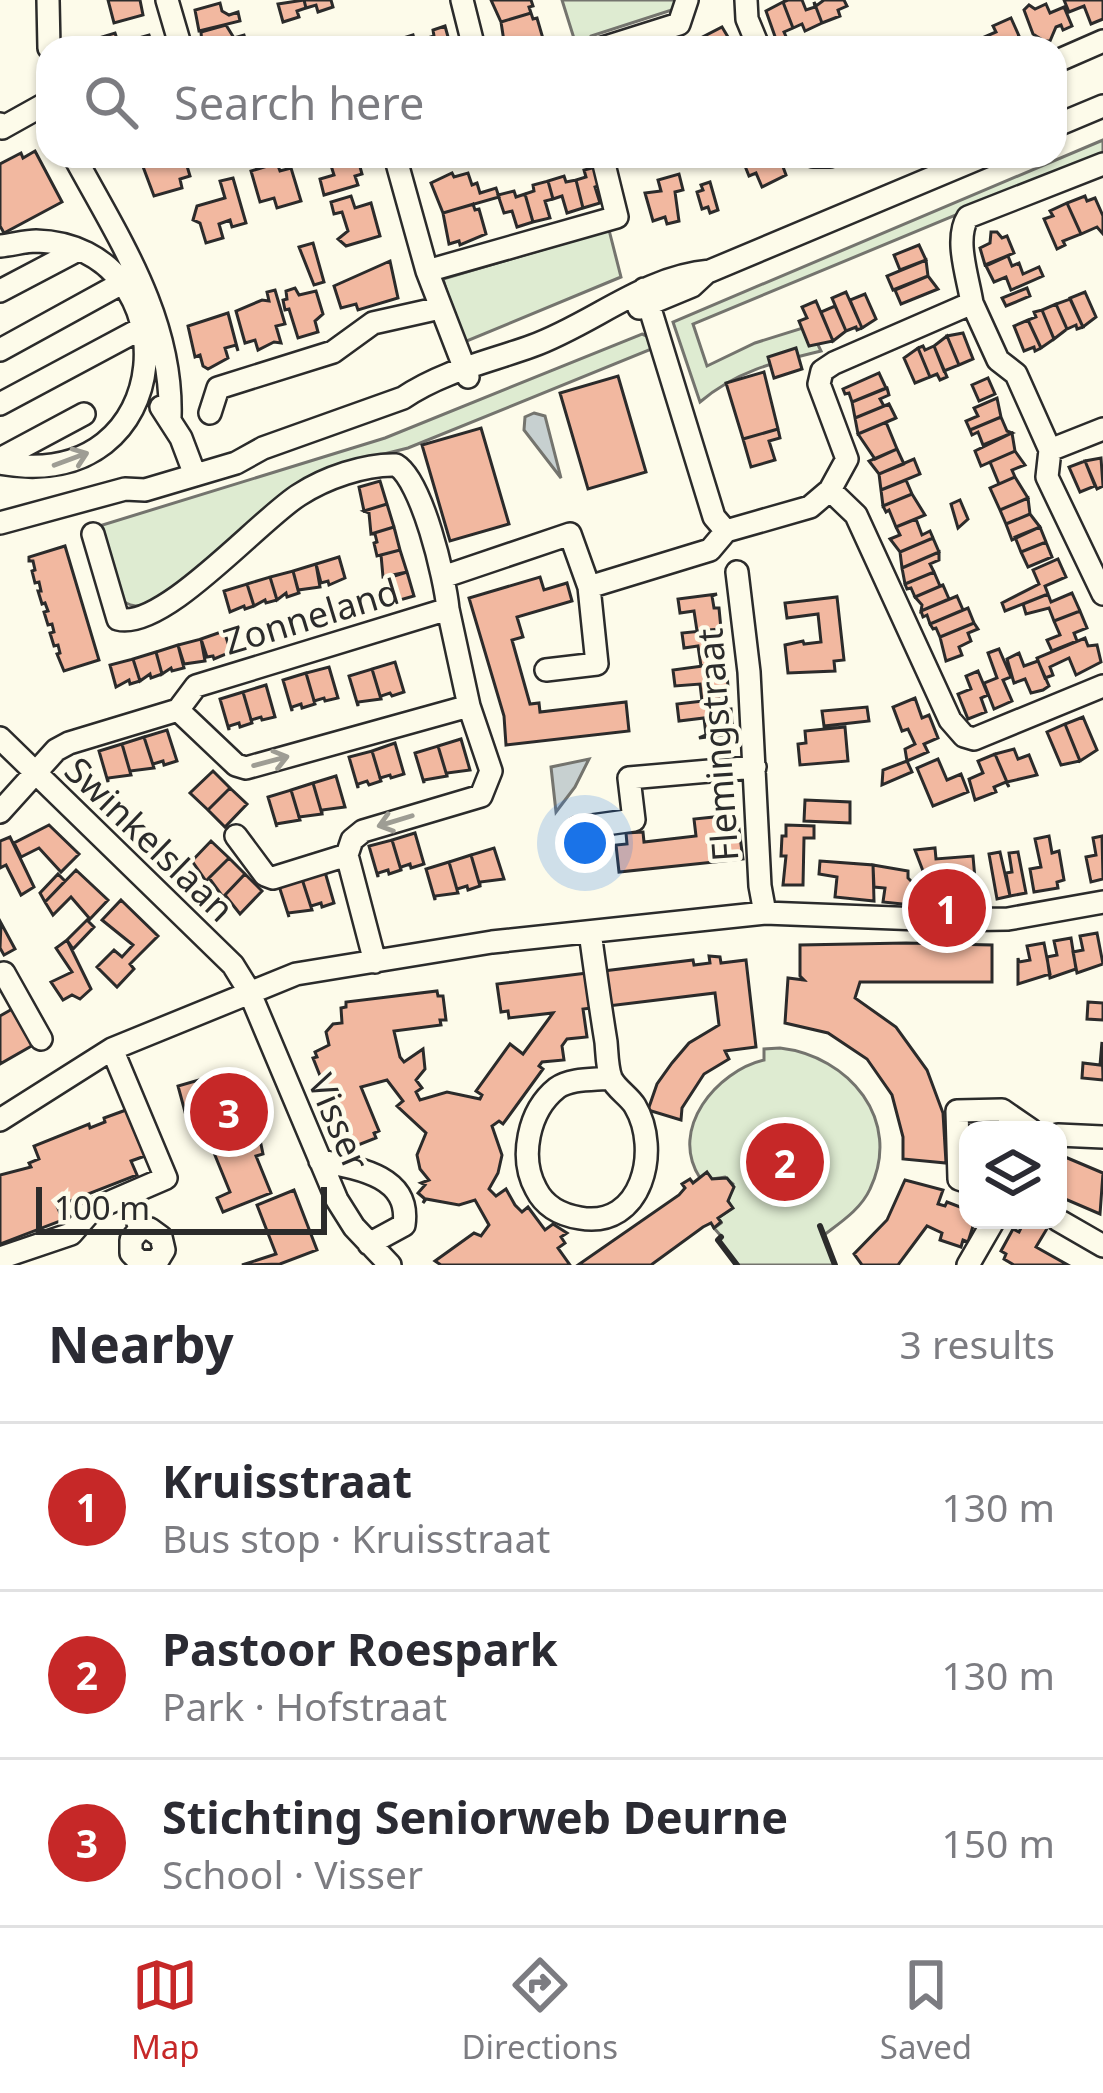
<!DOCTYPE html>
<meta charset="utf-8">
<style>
:root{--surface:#fff;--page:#f7f7f7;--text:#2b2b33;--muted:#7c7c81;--line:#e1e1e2;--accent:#c62828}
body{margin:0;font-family:"Noto Sans",sans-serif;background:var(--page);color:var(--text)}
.controls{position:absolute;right:36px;bottom:36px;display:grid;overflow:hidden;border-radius:24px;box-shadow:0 3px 9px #0004}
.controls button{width:108px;height:108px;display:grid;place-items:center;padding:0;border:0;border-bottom:3px solid var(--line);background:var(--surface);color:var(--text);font:60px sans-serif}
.scale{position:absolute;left:36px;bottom:30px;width:291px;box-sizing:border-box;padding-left:12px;border:6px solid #2b2b2b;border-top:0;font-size:33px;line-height:42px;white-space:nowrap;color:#2b2b2b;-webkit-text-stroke:9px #fdfbea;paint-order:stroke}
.you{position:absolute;left:585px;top:843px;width:42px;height:42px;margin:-30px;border:9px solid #fff;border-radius:50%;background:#1a73e8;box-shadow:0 0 0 18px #1a73e833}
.badge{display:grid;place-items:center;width:78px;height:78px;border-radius:50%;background:var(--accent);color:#fff;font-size:39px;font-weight:700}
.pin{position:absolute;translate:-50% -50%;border:6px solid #fff;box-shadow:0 3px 12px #0006}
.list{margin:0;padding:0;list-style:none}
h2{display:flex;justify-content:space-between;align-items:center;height:156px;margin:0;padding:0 48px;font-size:51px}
h2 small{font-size:39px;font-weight:400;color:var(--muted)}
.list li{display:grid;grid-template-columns:78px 1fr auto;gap:36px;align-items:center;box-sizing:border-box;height:168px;padding:0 48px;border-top:3px solid var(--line)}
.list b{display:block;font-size:45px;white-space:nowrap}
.list p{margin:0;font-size:39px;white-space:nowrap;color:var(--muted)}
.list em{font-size:39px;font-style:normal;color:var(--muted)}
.icon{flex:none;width:66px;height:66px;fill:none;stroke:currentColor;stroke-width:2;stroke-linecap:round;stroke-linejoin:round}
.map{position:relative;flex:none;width:1103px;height:1265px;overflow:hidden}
.search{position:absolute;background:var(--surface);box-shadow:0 3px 9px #0004;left:36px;right:36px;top:36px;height:132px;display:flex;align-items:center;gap:30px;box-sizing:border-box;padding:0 42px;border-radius:36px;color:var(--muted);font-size:45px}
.sheet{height:660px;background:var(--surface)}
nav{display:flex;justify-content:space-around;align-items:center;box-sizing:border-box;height:168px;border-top:3px solid var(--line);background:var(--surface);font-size:33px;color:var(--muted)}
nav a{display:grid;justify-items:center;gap:6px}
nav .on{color:var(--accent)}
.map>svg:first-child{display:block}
</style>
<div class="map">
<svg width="1103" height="1265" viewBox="0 0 1103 1265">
<rect width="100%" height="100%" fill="#fdfbea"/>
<!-- green -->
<path fill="#deebd1" stroke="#74746e" stroke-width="3" d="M562 0H681L678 8 591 36 581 48H577Z
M1103 140V154L693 324 707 366 755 343 809 326 821 351C775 362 736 371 700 402L673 322Z
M609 230 621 277 462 343 443 279Z
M642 334 649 337 654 348 408 448 360 460 153 604C138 607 130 608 118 597L96 527 385 438Z
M780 1048C849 1056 903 1120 870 1189 861 1209 841 1222 824 1235L835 1265H737L718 1240 721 1236 714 1228 721 1223 718 1218 732 1208 728 1201 733 1184 725 1177 712 1179 707 1173 700 1178C668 1129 717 1071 764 1060V1049Z"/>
<!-- water -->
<path fill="#c7d0d0" stroke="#74746e" stroke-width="3" d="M534 413 545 416 561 478 524 430 525 417Z
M589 759 575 787 556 812 551 767Z"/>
<!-- building -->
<path fill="#f2b8a0" stroke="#2b2b2b" stroke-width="3" d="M108 0H140L143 15 114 23Z
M304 0H331L333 7 318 12 316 5 306 8Z
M304 0 306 8 297 11 299 17 283 22 278 4Z
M491 0H531L533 6 529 7 531 13 501 22Z
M788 0H802L806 10 815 7 814 2 822 23 805 31 802 24 793 28 783 2Z
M824 0H844L847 6 838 10 840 16 822 23 814 2 816 6Z
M1064 0H1103V19L1091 24 1084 6 1069 12Z
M783 2 793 28 784 32 788 41 778 45 766 11Z
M220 3 222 11 229 15 238 12 240 21 199 31 195 10Z
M1046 4 1050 13 1064 7 1072 26 1063 30 1061 25 1056 27 1050 41H1044L1033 34 1024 10 1029 5 1035 9Z
M531 13 533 19 537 18 544 42 529 48H505L501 22Z
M1011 18 1019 36 1009 40 1012 48H987L982 38 996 32 993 26Z
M226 25 234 38 244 35 248 48H206L202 44 201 32Z
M445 26 450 44 427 48 424 39 434 36 433 30Z
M722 27 734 47 696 48 693 42Z
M115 33 120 48H83L82 43Z
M149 35 153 48H125L124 42Z
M413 35 415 42 424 39 427 48H400L397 40Z
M35 151 62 202 4 233 0 226V164L21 153 23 158Z
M139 156H184L190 176 180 179 182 188 154 196Z
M328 156H357L362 174 355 176 358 185 324 195 320 179 334 175Z
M741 156H779L786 175 762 187 756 173 749 176Z
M277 163 280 171 291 168 301 201 277 208 274 198 260 202 251 171Z
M596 167 601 185 595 187 600 203 583 208 576 180 586 177 584 170Z
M452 173 454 177 468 173 472 185 477 183 480 193 496 188 499 197 443 213 431 183Z
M679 174 683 190 675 192 679 221 667 224 665 217 653 221 645 193 661 191 658 180Z
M564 176 566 182 576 180 583 208 567 213 562 196 553 199 548 181Z
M233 178 246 223 232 227 230 220 219 224 223 238 206 243 200 223 193 220 197 206 225 198 220 181Z
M548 181 553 199 545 201 550 218 533 222 525 194 534 191 533 185Z
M710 182 718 210 710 213 708 207 702 209 697 192 703 190 701 185Z
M514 191 516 197 525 194 533 222 517 227 512 211 504 213 498 195Z
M351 196 355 208 371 203 380 236 346 246 338 239 348 231 342 212 334 214 331 202Z
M1085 196 1087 201 1095 198 1103 216V234L1097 227 1081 234 1067 203Z
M1067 203 1081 234 1063 241 1065 245 1057 249 1044 219 1053 216 1050 211Z
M473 204 475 210 479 209 486 234 460 245 459 241 449 244 443 213Z
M991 232H997L1002 238 1007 236 1014 253 985 265 980 248 990 243Z
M313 243 324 282 314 285 299 247Z
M919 245 926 260 900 270 894 255Z
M1008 256 1012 266 1019 263 1023 274 1039 267 1043 276 1011 290 1006 277 994 282 986 266Z
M926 260 928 276 893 290 887 276Z
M390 261 398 298 358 310 356 304 341 308 334 286Z
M928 276 938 289 901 304 895 290Z
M295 288 299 295 316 291 323 314 315 321 318 332 298 338 289 309 285 310 283 300 287 299 286 291Z
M1027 288 1030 296 1006 306 1002 298Z
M275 290 285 324 276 326 281 343 274 342 258 350 255 340 245 343 236 311 262 300 269 301 267 292Z
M846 292 862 328 857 330 856 327 846 331 832 298Z
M1085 292 1096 317 1083 327 1070 298Z
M865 294 876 319 862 328 850 300Z
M1070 299 1083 327 1077 329 1076 325 1067 329 1056 304Z
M816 301 833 341 809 346 799 321 807 318 802 307Z
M1056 304 1067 329 1054 339 1042 310Z
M835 306 846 331 833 341 821 312Z
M1042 310 1054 339 1041 348 1028 320 1036 317 1034 312Z
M228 313 238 351 236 345 225 348 228 358 208 369 203 366 200 355 195 357 188 326Z
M1028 320 1041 348 1035 351 1034 347 1024 351 1014 326Z
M963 333 973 359 959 365 947 336Z
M947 336 959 365 944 371 934 346Z
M923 346 925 350 934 346 947 377 940 380 937 374 930 377 918 348Z
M796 348 802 369 774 378 768 357Z
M918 348 930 377 915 383 904 358Z
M764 372 778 429 743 439 726 383Z
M879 373 886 388 852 402 849 393 845 394 843 389Z
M618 376 646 472 588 489 560 393Z
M988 378 995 394 979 401 972 385Z
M887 388 889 395 880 399 884 406 889 404 855 418 852 402Z
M997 398 1001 417 970 430 966 421 978 416 974 408Z
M889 404 896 418 858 434 855 418Z
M1001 417 1007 431 1012 433 983 445 978 432 972 435 970 430Z
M896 418 886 422 897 449 875 459 858 434Z
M481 428 509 524 450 541 422 445Z
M778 429 780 438 769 441 775 460 751 467 743 439Z
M1012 433 1015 451 981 466 975 451Z
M897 449 904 464 879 474 869 461Z
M1015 451 1025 465 1012 470 1015 477 999 484 990 462Z
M1101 458 1103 486 1097 489 1085 461Z
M914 459 920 474 881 490 879 474Z
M1085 461 1095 486 1080 492 1069 467Z
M1015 477 1028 498 1000 510 990 488Z
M906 480 912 494 883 506 881 490Z
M380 481 387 504 364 511 359 487Z
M912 494 925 515 896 527 889 510 886 512 883 506Z
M1028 498 1030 514 1006 524 1000 510Z
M960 500 968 519 958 528 951 504Z
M387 504 394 527 371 534 369 513 364 511Z
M1030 514 1040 527 1012 540 1006 524Z
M916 519 922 535 930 531 933 538 900 552 890 539 900 535 896 527Z
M394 527 400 550 377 556 374 543 377 542 375 534H371Z
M1040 527 1046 542 1021 552 1015 537Z
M933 538 939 552 902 568 900 552Z
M1046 542 1052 557 1028 567 1021 552Z
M65 546 99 660 64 671 57 654 60 653 58 645 54 646 50 633 54 632 52 624 48 625 44 612 48 611 45 603 42 604 38 591H41L39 582 35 583 32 571 35 570 33 561H29V557Z
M400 550 407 572 383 577 381 555Z
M939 552V560L930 564 934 572 905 584 902 568Z
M339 557 345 578 329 585 328 581 321 583 316 564Z
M1058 559 1066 577 1045 586 1048 594 1005 611 1002 603 1039 584 1033 570Z
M316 564 320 587 298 590 293 571Z
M293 571 299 593 287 597 286 593 277 600 270 577Z
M407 572 414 596 393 602 386 585 389 584 388 578Z
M934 572 940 586 943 585 915 597 911 588 907 589 905 584Z
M270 577 277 600 266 603 265 600 254 606 247 584Z
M540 577 544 590 567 583 572 601 517 617 523 637 512 640 530 704 539 703 540 712 626 702 629 731 506 745 504 716 469 598Z
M247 584 254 606 245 609 244 606 230 612 224 591Z
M943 585 949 599 921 611 922 605 915 597Z
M1072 593 1080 611 1054 621 1049 608 1026 614 1023 604 1048 594 1051 602Z
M717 594 712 596 714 608H719L721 629 697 631 694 611 680 613 678 599Z
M957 596 963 610 930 624 927 615 923 617 921 611Z
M837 597 844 660 834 661 835 671 788 673 785 645 803 641 804 644 821 642 818 614 787 618 785 603Z
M968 608 974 623 940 637 936 628 933 629 930 624Z
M1080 611 1087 628 1074 633 1077 641 1052 651 1047 640 1060 635 1054 621Z
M974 623 978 629 968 633 971 641 959 647 962 655 946 661 940 637Z
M721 629 716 631 718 643 723 642 725 663 701 666 698 646 684 648 682 633Z
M224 631 231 652 214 659 213 656 207 657 201 639Z
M1085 638 1088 646 1097 645 1101 662 1076 675 1069 658 1050 667 1053 675 1045 678 1037 658Z
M201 639 205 661 184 664 178 645Z
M178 645 184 668 172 671 171 668 162 674 156 652Z
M999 649 1011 677 1003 680 1012 701 994 709 984 683 997 678 988 653Z
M156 652 162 674 151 678 150 674 140 681 133 659Z
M1019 653 1024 666 1038 661 1049 686 1043 690 1031 693 1025 679 1014 683 1007 659Z
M133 659 140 681 130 684 129 680 116 687 110 665Z
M395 662 404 692 392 696 390 693 381 696V699L372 669Z
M725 663 720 665 722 675H727L729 698 702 701 700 684 675 686 673 670Z
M329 667 338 698 325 701 324 698 314 701 315 704 306 673Z
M372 669 381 699 358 702V706L349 676Z
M978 671 988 695 981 698 986 712 968 719 958 694 971 689 966 676Z
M306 673 315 704 302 708 301 704 292 707V711L283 680Z
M266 685 275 717 262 720 261 717 251 720 252 723 243 692Z
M243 692 252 723 240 727 239 723 229 726V730L220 699Z
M729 698 724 700 725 710 731 709 733 734 699 738 706 735 704 718 679 721 677 704Z
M915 698 922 718 929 715 938 738 924 744 928 752 907 761 905 749 915 744 908 729 902 731 893 707Z
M867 707 869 721 824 726 822 711Z
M1083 717 1097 750 1080 761 1065 724Z
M1065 724 1080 761 1061 765 1047 732Z
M845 727 848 761 800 765 798 744 806 743 805 731Z
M167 730 177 761 164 765 163 761 153 764 154 768 144 737Z
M144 737 154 768 130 771 131 775 122 744Z
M461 739 470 770 447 773V776L438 746Z
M395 743 404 774 391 778 390 775 380 778 381 781 372 751Z
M122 744 131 775 108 778V782L99 751Z
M438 746 447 776 424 780V783L415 753Z
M1014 749 1018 759 1029 755 1037 775 1007 782 995 754Z
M372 751 381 781 369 785 367 781 358 784V788L349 757Z
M995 754 1009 787 1006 782 994 787 996 792 975 800 969 779 983 773 978 761Z
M938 759 947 780 961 774 968 792 933 806 917 768Z
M907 761 912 772 882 785 883 770Z
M213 771 230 788 208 810 190 793Z
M336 776 345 807 322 810V814L313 783Z
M313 783 322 814 299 817 300 820 291 790Z
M230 788 247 804 225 827 208 810Z
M291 790 300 820 276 824 277 827 268 797Z
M805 800 850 802V823L804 821Z
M724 816 725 830 739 829 743 859 619 872 616 845 627 844 626 833 643 832 644 842 696 836 694 819Z
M49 825 79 854 61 872 39 848 21 857 14 843Z
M786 825 814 826V838H804L803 885H783L786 856H781L782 836H786Z
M415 833 424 864 411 868 410 864 401 867V870L392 840Z
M1049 836 1052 853 1059 851 1064 880 1057 882 1058 888 1034 892 1030 869 1041 867 1035 839Z
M1102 836 1103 879 1091 882 1086 857 1096 855 1093 838Z
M10 837 34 887 21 895 6 865 0 868V841Z
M392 840 401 870 389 874 388 870 378 873V877L369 846Z
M211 841 229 858 206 881 192 861 189 864Z
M494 848 504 879 480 882V886L471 855Z
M935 848 936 859 973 856 975 879 936 880 935 870 923 871 915 850Z
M1000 852 1010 896 997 899 989 854Z
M1018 852 1026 893 1010 896 1006 873 1012 872 1009 853Z
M471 855 480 886 468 890 467 886 457 889 458 893 449 862Z
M229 858 245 874 223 897 209 878Z
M820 861 873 865 874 901 835 897 837 877 819 874Z
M449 862 458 893 435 896V900L426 869Z
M873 865 908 871V878L914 884 912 905 883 902 885 888 874 887Z
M76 870 108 900 90 919 71 897 53 915 45 902Z
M325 872 334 903 322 907 321 903 311 906 312 910 302 879Z
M58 874 65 881 45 902 40 893Z
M245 874 262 891 240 914 225 895Z
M302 879 312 910 288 913 289 917 279 886Z
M121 900 158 936 130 964 134 969 117 987 97 967 114 950 122 957 133 945 102 920Z
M87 920 94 927 73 949 67 940Z
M1 923 15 949 4 955 0 948Z
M1097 933 1103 964 1077 973 1073 952 1083 950 1080 936Z
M1071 938 1076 969 1050 978 1047 957 1057 955 1054 941Z
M67 940 91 989 80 999 72 995 63 1000 51 982 72 972 56 948Z
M906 943 992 945V982H860L855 998 896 1027 927 1070 943 1113 946 1163 903 1159V1137L892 1095 867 1059 828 1033 785 1023 788 978 804 980 800 976V945Z
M1044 943 1050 974 1018 984V958L1019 962 1030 960 1027 946Z
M709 956 720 957 721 963 746 960 756 1047 725 1051 729 1059 704 1074 682 1108 681 1120 648 1110 657 1084 672 1063 689 1043 719 1025 715 993 583 1009 587 1037 567 1039 562 1046 564 1060 542 1062 539 1066 543 1069 503 1124 499 1121 492 1126 502 1155 498 1173 489 1189 496 1196 506 1189 515 1205 522 1212 528 1207 545 1230 553 1224 567 1233 561 1237 565 1243 558 1248 570 1265H441L435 1261 474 1233 481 1236 489 1225 475 1200 459 1205 426 1199 423 1203 425 1199 418 1193 425 1185 421 1183 429 1180 420 1169 417 1155 426 1133 397 1106 403 1101 387 1080 361 1087 379 1131 374 1133 376 1138 353 1147 351 1142 347 1144 313 1058 317 1057 315 1052 329 1045 326 1032 333 1024 342 1023 341 1008 346 1007V1002L437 991 438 996H443L446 1020H440L441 1025 394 1031 400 1057 404 1062 423 1049 425 1069 416 1080 422 1088 416 1092 420 1100 447 1092 480 1099 482 1095 476 1091 510 1044 523 1054 553 1013 509 1018 508 1011 501 1012 497 984 693 960 694 965 710 963Z
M1088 1002 1103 1003V1020L1087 1019Z
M14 1008 35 1044 0 1064V1016Z
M1102 1042 1103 1080 1082 1078 1083 1063 1100 1065Z
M223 1073 248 1137 259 1135 263 1154 256 1156 271 1193 223 1212 217 1198 230 1192 196 1109 185 1112 178 1086Z
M126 1110 145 1156 131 1161 137 1175 57 1206 63 1220 0 1244V1175L31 1167 29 1163 39 1159 34 1146 89 1124 90 1128 105 1122 104 1118Z
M1058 1154 1103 1173 1100 1214 1058 1196Z
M707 1172 712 1179 727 1178 734 1187 728 1201 733 1208 718 1218 721 1222 714 1228 711 1223 703 1227 651 1265H578L679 1195 685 1188 682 1184 690 1179 693 1183Z
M905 1180 943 1190 938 1204 945 1206 947 1202 968 1210V1220H975L968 1242 963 1240 961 1247 940 1240 942 1233 927 1226 898 1265H862L854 1254 887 1220Z
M294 1190 317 1250 280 1264 242 1265 276 1254 257 1205Z
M1025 1220 1048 1227 1036 1247 1068 1265H1014L1004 1259 1006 1254 1001 1251 1013 1229 1019 1232Z"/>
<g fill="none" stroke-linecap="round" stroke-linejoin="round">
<defs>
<path id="minor" d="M48 0 49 48
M167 0 181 48
M462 0 474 48
M746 0 747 19 759 48
M603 48 679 24 687 0
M1055 62 1103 41
M0 124 2 128 45 104 48 110
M1055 126 1103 106
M74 156C119 239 173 319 170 417
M395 156 427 271 468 377
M813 156H830
M0 246C12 245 25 241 36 241 192 245 182 497 0 463
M427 271 617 217 602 156
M644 289 714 517 726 531
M0 291 78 250
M972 303 998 360 1016 374 1050 450 1047 477 1103 594
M639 308 692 286 706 273
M0 350 122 283
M0 404 144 327
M161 407 181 438 195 475
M210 413 218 388 333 352 373 323 440 308
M1050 450 1103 429
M0 459 84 414
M830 490 856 515 950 720 964 736 974 739 1103 686
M0 523 125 489 145 490 236 463 263 448 403 398C443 371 488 362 532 346 593 324 643 277 710 271L984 156
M93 534 118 619C163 631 259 520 299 495 325 478 365 464 396 465 422 480 445 578 448 609
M737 572 749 672 760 886 765 913
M443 577 570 534 589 587 597 664 546 670
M589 587 710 550 726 531 810 507 830 490 847 459 819 384 822 371 834 363 972 303C968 277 954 239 968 217L1103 164
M178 710 236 765 246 768 469 706 491 771 481 796 363 831 352 840 347 855 375 962
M0 738 233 965 249 991 337 1200 354 1227 390 1265
M0 812 56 750 69 743 178 710 196 686 448 609 469 706
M577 828 634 820 629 778 755 767
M236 836 265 875 273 878 347 855
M590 932C595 969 600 1005 606 1042 607 1052 607 1068 611 1078 616 1089 629 1096 635 1106 661 1150 642 1229 580 1218 561 1215 545 1207 536 1189 519 1158 528 1111 557 1088 571 1078 594 1080 611 1078
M4 973 41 1039
M0 1120 112 1049 296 974 492 942 765 913 946 920 1008 919 1103 902
M1058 1135 1103 1137
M320 1161C358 1168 411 1176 404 1225L369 1244
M968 1182 959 1179 957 1111 1002 1110 1031 1130
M129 1194 140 1229 131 1240V1253L140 1262 158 1260 164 1250 161 1237 150 1229H140
M1058 1220 1103 1246
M0 1258 71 1234 92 1210 166 1178 112 1049
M968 1265 994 1220"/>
</defs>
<!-- minor casing -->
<use href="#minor" stroke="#2b2b2b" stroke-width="26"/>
<!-- minor -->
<use href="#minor" stroke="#fdfbea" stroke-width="21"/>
<!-- wall -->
<path stroke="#2b2b2b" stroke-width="6" d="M820 1226 835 1265
M721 1237 718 1240 737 1265"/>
</g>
<!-- one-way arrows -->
<defs><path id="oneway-shaft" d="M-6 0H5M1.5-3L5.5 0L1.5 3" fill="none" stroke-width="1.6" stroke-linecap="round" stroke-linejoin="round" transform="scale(3)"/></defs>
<g stroke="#9e9d94">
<use href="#oneway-shaft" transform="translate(71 459) rotate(-20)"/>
<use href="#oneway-shaft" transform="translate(271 761) rotate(-15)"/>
<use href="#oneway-shaft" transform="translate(395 821) rotate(163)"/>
</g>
<g text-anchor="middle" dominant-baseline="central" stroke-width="9" stroke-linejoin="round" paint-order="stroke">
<!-- street labels -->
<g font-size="36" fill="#2b2b2b" stroke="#fdfbea">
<text transform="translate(311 616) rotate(-17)">Zonneland</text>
<text transform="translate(717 745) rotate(-94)">Flemingstraat</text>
<text transform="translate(150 839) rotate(44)">Swinkelslaan</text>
<text transform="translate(339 1122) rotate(67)">Visser</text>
</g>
</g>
</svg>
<div class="controls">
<button><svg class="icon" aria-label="layers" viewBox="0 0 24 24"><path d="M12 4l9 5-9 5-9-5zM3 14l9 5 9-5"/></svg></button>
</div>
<div class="scale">100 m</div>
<div class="you"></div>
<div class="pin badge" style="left:947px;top:908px">1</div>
<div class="pin badge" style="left:785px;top:1162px">2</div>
<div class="pin badge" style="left:229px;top:1112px">3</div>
<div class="search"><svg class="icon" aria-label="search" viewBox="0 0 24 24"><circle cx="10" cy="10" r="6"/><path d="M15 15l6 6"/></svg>Search here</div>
</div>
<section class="sheet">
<h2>Nearby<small>3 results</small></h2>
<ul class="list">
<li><span class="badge">1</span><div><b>Kruisstraat</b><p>Bus stop · Kruisstraat</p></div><em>130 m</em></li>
<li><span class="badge">2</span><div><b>Pastoor Roespark</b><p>Park · Hofstraat</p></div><em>130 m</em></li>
<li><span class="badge">3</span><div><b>Stichting Seniorweb Deurne</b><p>School · Visser</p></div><em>150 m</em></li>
</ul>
</section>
<nav>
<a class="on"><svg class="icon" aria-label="map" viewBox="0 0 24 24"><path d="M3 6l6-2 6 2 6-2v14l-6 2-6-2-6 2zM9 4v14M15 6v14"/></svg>Map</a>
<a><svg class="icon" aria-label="directions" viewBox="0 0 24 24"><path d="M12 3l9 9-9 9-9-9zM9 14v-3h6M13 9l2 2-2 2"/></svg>Directions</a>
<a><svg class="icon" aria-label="saved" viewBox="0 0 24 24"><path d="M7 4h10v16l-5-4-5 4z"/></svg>Saved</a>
</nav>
